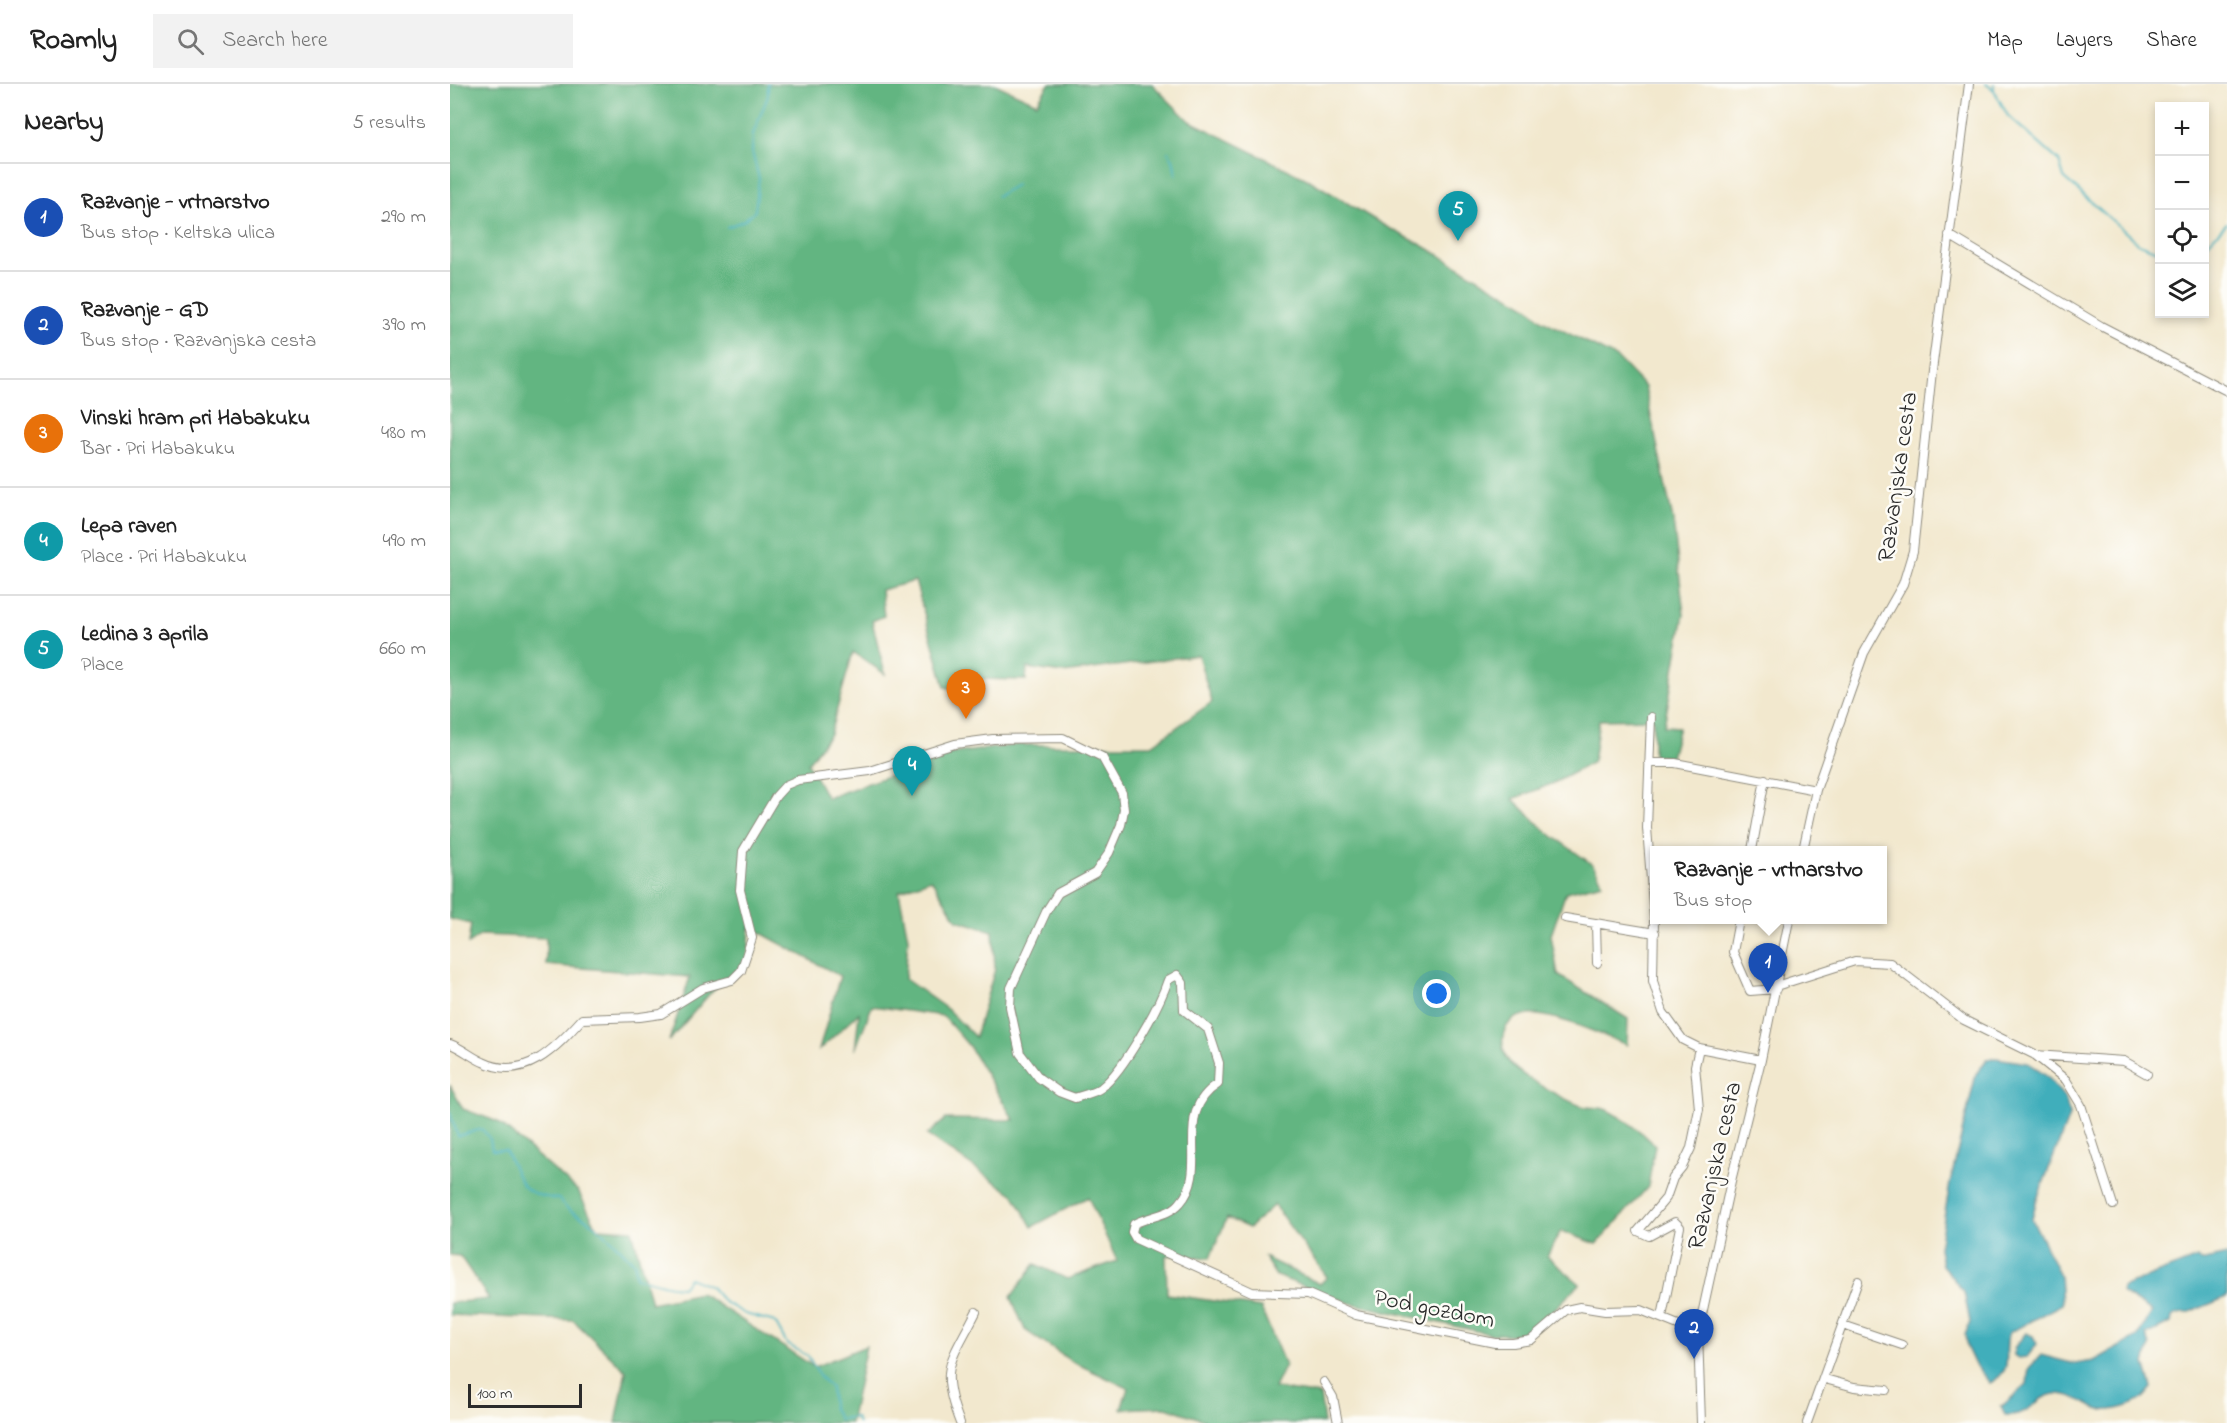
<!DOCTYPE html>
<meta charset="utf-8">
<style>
:root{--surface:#fff;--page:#f2f2f2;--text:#222;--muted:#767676;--line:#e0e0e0;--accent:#1a73e8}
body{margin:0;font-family:"Indie Flower",sans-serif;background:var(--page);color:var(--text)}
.controls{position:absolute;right:18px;top:18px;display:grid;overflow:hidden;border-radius:0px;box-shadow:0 3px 9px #0003}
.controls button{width:54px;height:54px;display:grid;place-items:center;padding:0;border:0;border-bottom:2px solid var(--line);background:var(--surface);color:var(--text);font:30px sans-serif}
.scale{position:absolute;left:18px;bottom:15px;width:114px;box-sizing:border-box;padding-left:6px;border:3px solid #2b2b2b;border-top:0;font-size:16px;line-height:21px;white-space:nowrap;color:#2b2b2b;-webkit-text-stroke:4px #fdfcf7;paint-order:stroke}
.you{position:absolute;left:987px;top:910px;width:21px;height:21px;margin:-15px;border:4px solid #fff;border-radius:50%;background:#1a73e8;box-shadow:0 0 0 9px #1a73e833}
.badge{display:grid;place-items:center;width:39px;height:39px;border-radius:50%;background:var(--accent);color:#fff;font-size:20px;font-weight:700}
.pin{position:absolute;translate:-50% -50px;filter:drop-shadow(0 2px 3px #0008)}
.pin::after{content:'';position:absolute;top:32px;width:21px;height:18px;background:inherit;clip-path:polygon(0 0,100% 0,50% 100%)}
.popup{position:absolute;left:1200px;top:762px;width:237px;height:78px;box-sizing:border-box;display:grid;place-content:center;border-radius:0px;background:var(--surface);filter:drop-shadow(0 2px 4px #0005);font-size:20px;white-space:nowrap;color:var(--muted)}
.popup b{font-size:22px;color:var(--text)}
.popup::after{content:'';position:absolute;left:50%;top:100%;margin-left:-12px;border:12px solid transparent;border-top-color:var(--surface)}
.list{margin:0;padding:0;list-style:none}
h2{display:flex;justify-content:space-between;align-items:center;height:78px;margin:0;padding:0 24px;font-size:26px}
h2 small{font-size:20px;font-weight:400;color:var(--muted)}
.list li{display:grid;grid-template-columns:39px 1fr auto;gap:18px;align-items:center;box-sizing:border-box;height:108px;padding:0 24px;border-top:2px solid var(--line)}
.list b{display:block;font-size:22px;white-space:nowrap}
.list p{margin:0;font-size:20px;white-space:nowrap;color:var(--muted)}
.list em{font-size:20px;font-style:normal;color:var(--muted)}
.icon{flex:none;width:33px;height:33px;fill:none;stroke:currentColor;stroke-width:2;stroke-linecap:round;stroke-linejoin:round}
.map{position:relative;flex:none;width:1777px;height:1339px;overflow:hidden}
header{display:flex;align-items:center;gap:36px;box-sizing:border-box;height:84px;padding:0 30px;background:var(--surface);border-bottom:2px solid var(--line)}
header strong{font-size:28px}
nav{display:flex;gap:33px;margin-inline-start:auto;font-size:21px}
.search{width:420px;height:54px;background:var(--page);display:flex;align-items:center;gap:15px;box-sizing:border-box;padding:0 21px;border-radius:0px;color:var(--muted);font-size:22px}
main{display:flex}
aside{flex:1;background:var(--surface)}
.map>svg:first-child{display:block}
</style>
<header>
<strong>Roamly</strong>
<div class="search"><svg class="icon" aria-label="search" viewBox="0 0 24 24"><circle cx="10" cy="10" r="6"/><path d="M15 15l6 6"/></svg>Search here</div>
<nav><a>Map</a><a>Layers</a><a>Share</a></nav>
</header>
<main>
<aside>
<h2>Nearby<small>5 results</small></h2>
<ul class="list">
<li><span class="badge" style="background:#1a4fb4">1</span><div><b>Razvanje - vrtnarstvo</b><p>Bus stop · Keltska ulica</p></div><em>290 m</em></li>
<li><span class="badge" style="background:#1a4fb4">2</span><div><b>Razvanje - GD</b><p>Bus stop · Razvanjska cesta</p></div><em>390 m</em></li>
<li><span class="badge" style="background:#e8710a">3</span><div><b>Vinski hram pri Habakuku</b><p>Bar · Pri Habakuku</p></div><em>480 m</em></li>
<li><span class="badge" style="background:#0f9aa8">4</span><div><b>Lepa raven</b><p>Place · Pri Habakuku</p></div><em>490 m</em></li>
<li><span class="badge" style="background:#0f9aa8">5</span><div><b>Ledina 3 aprila</b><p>Place</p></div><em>660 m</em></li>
</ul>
</aside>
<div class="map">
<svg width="1777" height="1339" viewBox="0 0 1777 1339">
<rect width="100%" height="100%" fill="#fdfcf7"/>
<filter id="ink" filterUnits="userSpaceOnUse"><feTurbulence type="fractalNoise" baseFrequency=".0167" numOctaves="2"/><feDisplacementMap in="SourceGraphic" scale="12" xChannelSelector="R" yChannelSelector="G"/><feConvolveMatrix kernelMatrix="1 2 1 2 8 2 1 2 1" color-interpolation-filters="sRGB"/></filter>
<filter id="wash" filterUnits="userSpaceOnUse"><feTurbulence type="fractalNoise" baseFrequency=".008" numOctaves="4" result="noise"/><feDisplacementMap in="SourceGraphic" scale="24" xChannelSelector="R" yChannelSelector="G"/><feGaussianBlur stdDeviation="1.35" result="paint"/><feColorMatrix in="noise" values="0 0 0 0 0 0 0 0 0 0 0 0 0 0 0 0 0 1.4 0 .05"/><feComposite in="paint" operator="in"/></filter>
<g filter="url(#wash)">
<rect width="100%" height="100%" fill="#f2e8ce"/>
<!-- forest -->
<path fill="#62b581" stroke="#467056" stroke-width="1.5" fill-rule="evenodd" d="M0 0H545L587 19 599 0H702L738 36 861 97 935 142 972 161 1078 223 1092 236 1167 274 1195 303 1223 436 1234 530 1214 642 1229 643 1221 673 1203 671V635L1149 636 1143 678 1104 699 1063 715 1096 747 1143 781 1153 799 1116 808 1101 851 1108 891 1178 935 1177 961C1153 952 1087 919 1064 935 1049 945 1050 966 1060 979 1071 993 1114 1015 1131 1022 1139 1025 1149 1022 1157 1026 1175 1035 1191 1047 1205 1061L1198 1103 1147 1160 1111 1147 1097 1172 1130 1200 1084 1245 1067 1251 1040 1250 900 1219 826 1192 814 1173 870 1200 877 1193 824 1121 799 1144 777 1134 760 1174 716 1171 717 1210 811 1224 835 1281 824 1304 870 1311 874 1339H762L716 1323 671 1325 678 1304 621 1277 575 1246 561 1213 585 1180 617 1195 667 1177 638 1113 582 1143 564 1111 477 1051 496 1035 564 1036 519 962 493 932 422 922 405 966 409 929 369 966 390 892 300 843 298 878 262 907 219 957 240 893 96 881V854L31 851 18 860 21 840 0 835ZM465 497 495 603 521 609 526 595 576 596 577 584 613 589 748 571 762 618 702 661H567L498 670 377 714 358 679 380 650 403 568 435 590 422 537 434 532 431 506ZM481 795 507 836 543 847 545 885 525 953 497 925 455 895 458 854 449 807Z
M0 1001 13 1025 48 1038 128 1107 147 1144 182 1146 201 1219 250 1209 364 1283 416 1262 400 1339H166L176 1287 123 1236 0 1231V1219L39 1215 10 1172 0 1171Z"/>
<!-- water -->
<path fill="#3faebb" stroke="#356c73" stroke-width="1.5" d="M1546 974 1578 979 1598 993 1614 1013 1620 1030 1586 1118 1582 1135 1610 1191 1612 1220 1559 1249C1551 1271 1567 1284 1540 1299L1525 1281 1517 1264 1515 1251 1520 1238 1514 1208 1492 1181 1489 1164 1500 1099 1526 990 1537 975Z
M1777 1171V1213C1765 1218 1753 1223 1740 1228 1734 1230 1728 1228 1722 1233L1721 1239 1696 1251 1700 1262 1695 1279 1702 1304C1698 1308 1694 1315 1689 1317 1679 1323 1655 1330 1644 1324 1631 1317 1621 1309 1605 1310 1584 1312 1584 1332 1555 1331L1551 1323 1577 1300 1579 1284 1591 1271 1625 1280 1644 1277 1687 1253 1702 1228 1671 1208 1672 1203 1747 1174 1751 1177Z
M1576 1249 1583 1252 1587 1260 1577 1273 1568 1274 1564 1271V1264Z"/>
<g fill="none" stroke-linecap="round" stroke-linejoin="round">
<!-- stream -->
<path stroke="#3faebb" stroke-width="2" d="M1536 0 1544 6 1558 32 1609 77 1614 94 1689 160 1710 168
M1544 0V6
M718 68 723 75 726 90
M547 112 566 101
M277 143 293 137 305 127 309 94 302 68 303 50 318 12V0
M1754 163 1777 139
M0 1029 8 1052 32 1045 40 1055 42 1066H55C72 1098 67 1110 109 1115 121 1131 123 1127 139 1137 156 1149 171 1165 185 1180L186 1194C202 1195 215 1203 232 1203L239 1194 261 1203 274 1218 295 1230 325 1238 337 1260 358 1272 370 1293 381 1304 382 1323 389 1335 405 1333 408 1339"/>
</g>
</g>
<g filter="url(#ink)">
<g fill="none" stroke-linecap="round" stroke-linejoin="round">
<defs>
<path id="minor" d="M1499 151 1651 242 1777 307
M1201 633 1197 744 1204 834
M1199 679H1225L1366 706
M1302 766 1315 695
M1353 766 1366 706 1414 569 1453 500 1463 467 1482 287 1519 0
M1115 834 1205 849
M1204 836 1203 897 1213 928 1233 956 1249 964 1311 976
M1289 836 1283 868 1300 907 1326 905
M1146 839 1147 879
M1326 902 1405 877 1440 879 1514 936 1585 971 1616 996 1631 1021 1663 1121
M0 960C12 964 21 973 33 978 74 998 106 964 132 935L190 933 211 930 253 904 282 896 291 887 302 854 290 806 293 767 326 712 336 701 348 696 420 687 505 660 543 655 613 654 652 673 672 709 674 726 671 741 659 769 645 789 608 809 597 826 561 904 560 923 570 969 589 994 609 1008 625 1014C633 1011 644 1009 651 1004 674 986 709 923 718 896L727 891 733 899 734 926 758 945 769 979 768 1000C721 1029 761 1085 730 1119 719 1132 698 1132 684 1140L682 1148 686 1155 802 1208 858 1210 906 1231 1045 1259H1063L1081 1256 1116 1226 1130 1223 1155 1227 1191 1226 1248 1249
M1585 971 1674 977 1697 990
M1212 1233 1230 1143 1225 1138 1199 1152 1188 1147 1216 1114 1223 1094 1232 1083 1241 1064 1249 1025 1245 982 1249 964
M1393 1241 1452 1261
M1375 1295 1404 1303 1436 1306
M874 1298 883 1313 888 1339
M510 1339C488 1283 501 1278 526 1228
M1251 1339 1248 1249 1281 1097 1311 976 1339 836
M1357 1339 1408 1197"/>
</defs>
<!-- minor casing -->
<use href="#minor" stroke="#8e8a7c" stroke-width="10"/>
<!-- minor -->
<use href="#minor" stroke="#fff" stroke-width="8"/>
</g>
</g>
<g text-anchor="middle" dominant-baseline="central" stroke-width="5" stroke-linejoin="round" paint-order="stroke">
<!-- street labels -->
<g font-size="24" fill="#2b2b2b" stroke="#fdfcf7">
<text transform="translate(1449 393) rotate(-82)">Razvanjska cesta</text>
<text transform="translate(1266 1082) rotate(-77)">Razvanjska cesta</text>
<text transform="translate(984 1226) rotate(11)">Pod gozdom</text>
</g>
</g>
</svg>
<div class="controls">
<button>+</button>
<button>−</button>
<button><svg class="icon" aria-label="locate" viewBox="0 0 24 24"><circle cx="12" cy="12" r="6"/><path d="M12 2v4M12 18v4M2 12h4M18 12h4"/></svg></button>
<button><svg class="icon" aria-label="layers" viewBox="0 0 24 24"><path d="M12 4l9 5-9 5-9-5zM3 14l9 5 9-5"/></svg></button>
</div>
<div class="scale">100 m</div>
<div class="you"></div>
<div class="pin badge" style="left:1318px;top:909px;background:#1a4fb4">1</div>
<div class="popup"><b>Razvanje - vrtnarstvo</b>Bus stop</div>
<div class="pin badge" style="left:1244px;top:1275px;background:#1a4fb4">2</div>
<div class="pin badge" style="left:516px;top:635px;background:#e8710a">3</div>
<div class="pin badge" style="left:462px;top:712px;background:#0f9aa8">4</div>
<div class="pin badge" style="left:1008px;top:157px;background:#0f9aa8">5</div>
</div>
</main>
